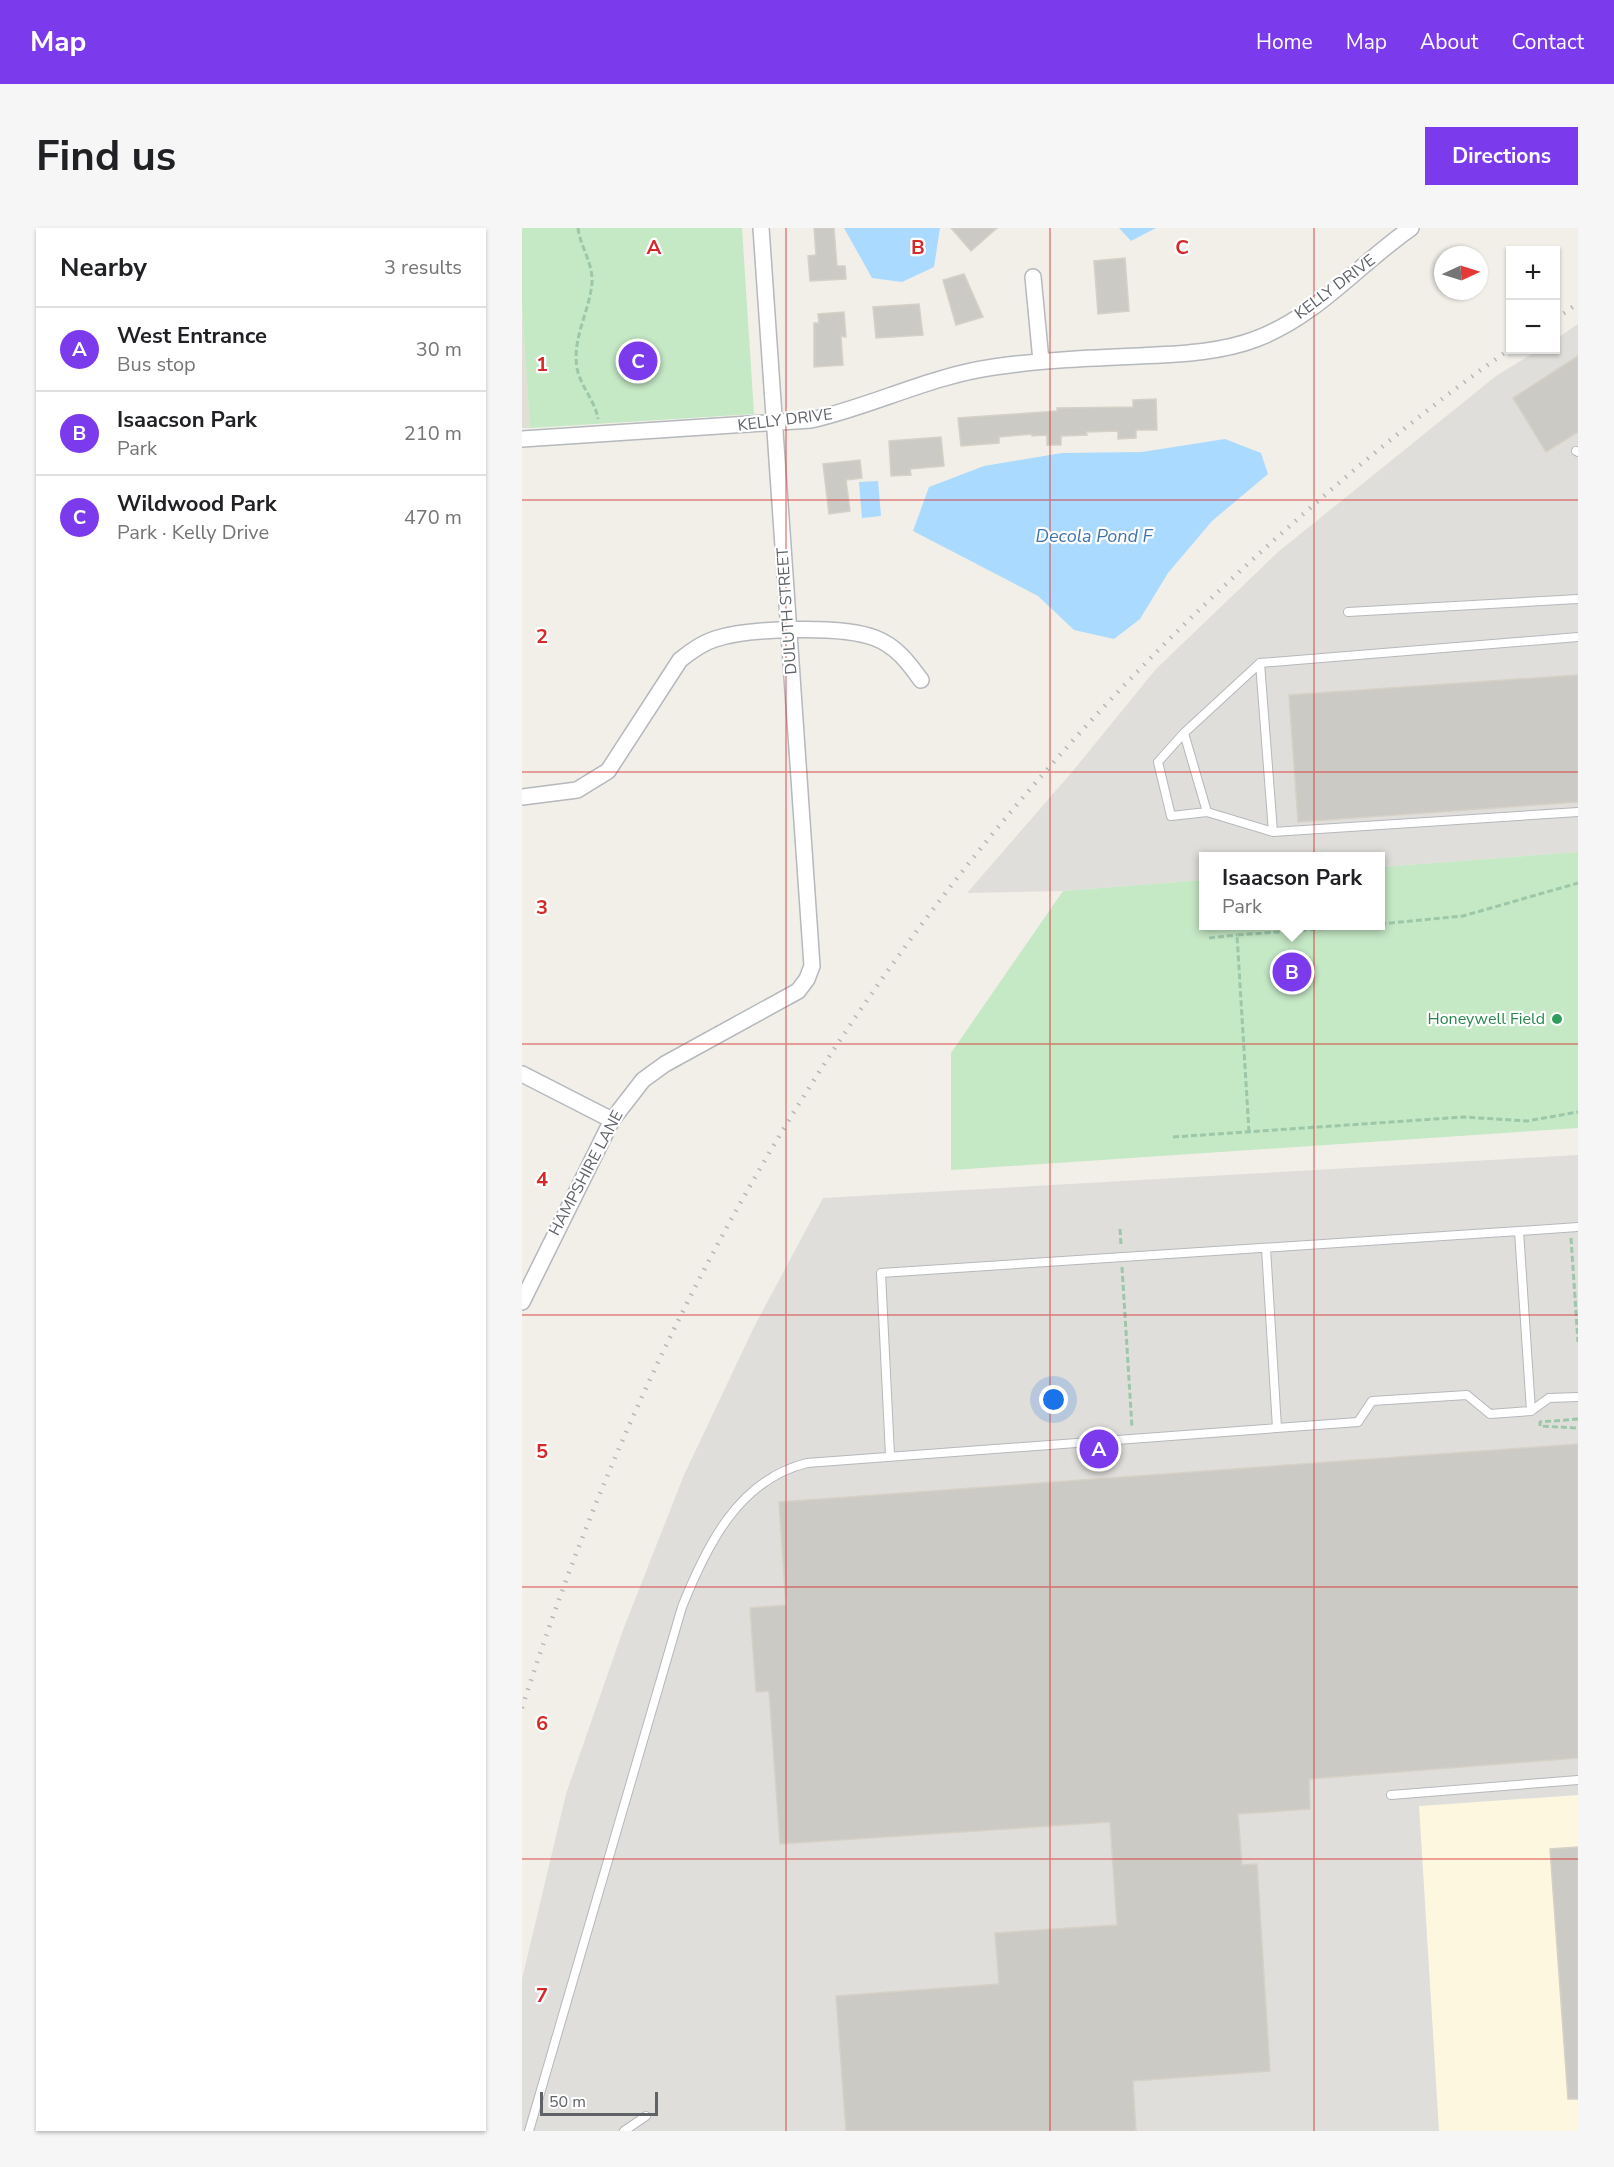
<!DOCTYPE html>
<meta charset="utf-8">
<style>
:root{--surface:#fff;--page:#f6f6f6;--text:#202124;--muted:#757577;--line:#e0e0e0;--accent:#7c3aed}
body{margin:0;font-family:"Nunito Sans",sans-serif;background:var(--page);color:var(--text)}
.controls{position:absolute;right:18px;top:18px;display:grid;overflow:hidden;border-radius:0px;box-shadow:0 2px 4px #0004}
.controls button{width:54px;height:54px;display:grid;place-items:center;padding:0;border:0;border-bottom:2px solid var(--line);background:var(--surface);color:var(--text);font:30px sans-serif}
.compass{position:absolute;left:912px;top:18px;width:54px;height:54px;border-radius:50%;background:var(--surface);box-shadow:0 2px 4px #0004;rotate:86deg}
.scale{position:absolute;left:18px;bottom:15px;width:118px;box-sizing:border-box;padding-left:6px;border:3px solid #5f6368;border-top:0;font-size:16px;line-height:21px;white-space:nowrap;color:#5f6368;-webkit-text-stroke:4px #fff;paint-order:stroke}
.you{position:absolute;left:532px;top:1172px;width:21px;height:21px;margin:-15px;border:4px solid #fff;border-radius:50%;background:#1a73e8;box-shadow:0 0 0 9px #1a73e833}
.badge{display:grid;place-items:center;width:39px;height:39px;border-radius:50%;background:var(--accent);color:#fff;font-size:20px;font-weight:700}
.pin{position:absolute;translate:-50% -50%;border:3px solid #fff;box-shadow:0 2px 6px #0006}
.popup{position:absolute;left:677px;top:624px;width:186px;height:78px;box-sizing:border-box;display:grid;place-content:center;border-radius:0px;background:var(--surface);filter:drop-shadow(0 2px 4px #0005);font-size:20px;white-space:nowrap;color:var(--muted)}
.popup b{font-size:22px;color:var(--text)}
.popup::after{content:'';position:absolute;left:50%;top:100%;margin-left:-12px;border:12px solid transparent;border-top-color:var(--surface)}
.list{margin:0;padding:0;list-style:none}
h2{display:flex;justify-content:space-between;align-items:center;height:78px;margin:0;padding:0 24px;font-size:26px}
h2 small{font-size:20px;font-weight:400;color:var(--muted)}
.list li{display:grid;grid-template-columns:39px 1fr auto;gap:18px;align-items:center;box-sizing:border-box;height:84px;padding:0 24px;border-top:2px solid var(--line)}
.list b{display:block;font-size:22px;white-space:nowrap}
.list p{margin:0;font-size:20px;white-space:nowrap;color:var(--muted)}
.list em{font-size:20px;font-style:normal;color:var(--muted)}
.map{position:relative;flex:none;width:1056px;height:1903px;overflow:hidden;border-radius:0px}
header{display:flex;align-items:center;gap:36px;box-sizing:border-box;height:84px;padding:0 30px;background:var(--accent);color:#fff}
header strong{font-size:28px}
nav{display:flex;gap:33px;margin-inline-start:auto;font-size:21px}
.intro{display:flex;align-items:center;justify-content:space-between;box-sizing:border-box;height:144px;padding:0 36px}
h1{margin:0;font-size:42px}
.button{padding:15px 27px;border-radius:0px;background:var(--accent);color:#fff;font-size:21px;font-weight:700}
main{display:flex;gap:36px;padding:0 36px}
aside{flex:1;background:var(--surface);border-radius:0px;box-shadow:0 2px 4px #0004}
.map>svg:first-child{display:block}
</style>
<header>
<strong>Map</strong>
<nav><a>Home</a><a>Map</a><a>About</a><a>Contact</a></nav>
</header>
<div class="intro"><h1>Find us</h1><a class="button">Directions</a></div>
<main>
<aside>
<h2>Nearby<small>3 results</small></h2>
<ul class="list">
<li><span class="badge">A</span><div><b>West Entrance</b><p>Bus stop</p></div><em>30 m</em></li>
<li><span class="badge">B</span><div><b>Isaacson Park</b><p>Park</p></div><em>210 m</em></li>
<li><span class="badge">C</span><div><b>Wildwood Park</b><p>Park · Kelly Drive</p></div><em>470 m</em></li>
</ul>
</aside>
<div class="map">
<svg width="1056" height="1903" viewBox="0 0 1056 1903">
<rect width="100%" height="100%" fill="#f1efe8"/>
<!-- commercial -->
<path fill="#fef7e0" d="M1056 1567V1903H917L897 1578Z"/>
<!-- industrial -->
<path fill="#e0deda" d="M1056 96V624L859 639 858 628H682L681 652 541 663 445 665 550 544 634 441 756 324 974 148 1016 122H1034V111Z
M1056 927V1567L897 1578 917 1903H0V1751L44 1566 101 1402 162 1247 232 1099 301 970Z"/>
<!-- education -->
<path fill="#e1ded6" d="M0 80 8 200H0Z"/>
<!-- green -->
<path fill="#c5e8c5" d="M0 0H220L232 186 8 200 0 80Z
M1056 624V900L429 942V825L541 663 681 652 682 698H858L859 639Z"/>
<!-- water -->
<path fill="#aadaff" d="M322 0H418L412 39 380 54 350 50Z
M597 0H634L609 13Z
M703 211 739 225 746 246 690 293 646 345 618 391 592 411 552 402 516 368 391 303 407 259 462 238 540 225 620 224Z
M356 253 359 288 340 290 337 254Z"/>
<!-- building -->
<path fill="#cccac5" stroke="#d6d1c6" stroke-width="1.5" d="M292 0H312L315 38H323L324 51 288 53 286 28 294 27Z
M429 0H475L449 23Z
M603 30 607 83 576 86 572 33Z
M442 46 461 89 434 97 421 52Z
M397 76 401 107 354 110 351 79Z
M322 84 324 109 319 108 321 137 292 139V95H297L296 86Z
M1056 128V204L1024 224 991 170Z
M634 171 635 202H614V210L596 211V203L564 204 565 207 539 208V217H525V207L510 208V206L477 209V215L439 218 436 190 535 183V180L611 179V172Z
M419 209 422 238 388 241 389 247 369 248 367 213Z
M338 232 340 250 324 252 328 283 307 286 301 236Z
M1056 447V574L776 594 767 467Z
M1056 1216V1530L787 1551 788 1581 716 1586 720 1637 735 1636 748 1843 611 1853 614 1903H324L314 1768 477 1756 473 1705 595 1697 588 1594 258 1616 247 1463 234 1464 228 1380 264 1377 257 1274Z
M1056 1619V1871H1046L1028 1621Z"/>
<g fill="none" stroke-linecap="round" stroke-linejoin="round">
<defs>
<path id="lane" d="M1054 223 1056 224
M826 384 1056 371
M1056 409 738 435 662 505 685 584 751 604 1056 584
M738 435 751 604
M662 505 636 534 649 588 685 584
M744 1020 755 1200
M1009 1183 997 1003 1056 999
M368 1227 359 1045 997 1003
M869 1567 1056 1552
M7 1903 160 1379C184 1319 216 1252 285 1235L836 1194 850 1173 945 1167 968 1186 1009 1183 1027 1170 1056 1169
M102 1903 124 1888"/>
<path id="street" d="M511 49 519 133
M0 211 289 192C351 178 408 148 472 139 520 132 568 130 617 128 656 126 697 125 734 111 795 88 837 36 889 0
M0 569 55 562 86 543 158 432C169 423 180 415 193 411 227 400 320 397 353 410 374 418 386 434 399 452
M0 846 90 892
M0 1074 90 892 121 852 143 836 276 763 285 751 290 738 239 0"/>
</defs>
<!-- lane casing -->
<use href="#lane" stroke="#b5b8bc" stroke-width="10"/>
<!-- street casing -->
<use href="#street" stroke="#b5b8bc" stroke-width="18"/>
<!-- path -->
<path stroke="#9cc7a9" stroke-width="3" stroke-dasharray="6 3" stroke-linecap="butt" d="M56 0C58 18 71 35 70 54 68 83 50 109 55 140 58 158 73 172 76 191
M858 696 941 688 1056 655
M687 710 715 707
M727 904 715 707 838 698
M651 909 942 889 1005 893 1056 884
M598 1001 599 1017
M1049 1010 1056 1114
M600 1039 610 1200
M1056 1191 1018 1194V1198L1056 1200"/>
<!-- lane -->
<use href="#lane" stroke="#fff" stroke-width="8"/>
<!-- street -->
<use href="#street" stroke="#fff" stroke-width="15"/>
<!-- rail -->
<path stroke="#b6b7b8" stroke-width="4.5" stroke-dasharray="1.5 8" stroke-linecap="butt" d="M1034 91 1056 75
M0 1480C143 1032 383 651 729 333 811 258 897 185 988 121"/>
</g>
<!-- grid -->
<path fill="none" stroke="#d62828" stroke-width="1.5" stroke-opacity="0.55" d="M264 0V1903M528 0V1903M792 0V1903M0 272H1056M0 544H1056M0 816H1056M0 1087H1056M0 1359H1056M0 1631H1056"/>
<!-- markers -->
<circle fill="#2e9e5b" stroke="#fff" stroke-width="2" cx="1035" cy="791" r="6"/>
<g text-anchor="middle" dominant-baseline="central" stroke-width="4.5" stroke-linejoin="round" paint-order="stroke">
<!-- street labels -->
<g font-size="16" fill="#5f6368" stroke="#fff">
<text transform="translate(813 59) rotate(-37)">KELLY DRIVE</text>
<text transform="translate(263 192) rotate(-7)">KELLY DRIVE</text>
<text transform="translate(265 383) rotate(-94)">DULUTH STREET</text>
<text transform="translate(64 945) rotate(-62)">HAMPSHIRE LANE</text>
</g>
<!-- leisure labels -->
<g font-size="16" fill="#27864d" stroke="#fff" text-anchor="end">
<text x="1023" y="791">Honeywell Field</text>
</g>
<!-- water labels -->
<g font-size="18" font-style="italic" fill="#4174aa" stroke="#fff">
<text x="572" y="308">Decola Pond F</text>
</g>
</g>
<g font-size="20" text-anchor="middle" font-weight="bold" fill="#d62828" stroke="#fff" stroke-width="4.5" stroke-linejoin="round" paint-order="stroke">
<text x="132" y="26">A</text>
<text x="396" y="26">B</text>
<text x="660" y="26">C</text>
<text x="20" y="143">1</text>
<text x="20" y="415">2</text>
<text x="20" y="686">3</text>
<text x="20" y="958">4</text>
<text x="20" y="1230">5</text>
<text x="20" y="1502">6</text>
<text x="20" y="1774">7</text>
</g>
</svg>
<div class="controls">
<button>+</button>
<button>−</button>
</div>
<svg class="compass" viewBox="-18 -18 36 36"><path d="M0-13l5 13h-10z" fill="#e53935"/><path d="M0 13l5-13h-10z" fill="#757577"/></svg>
<div class="scale">50 m</div>
<div class="you"></div>
<div class="pin badge" style="left:577px;top:1221px">A</div>
<div class="pin badge" style="left:770px;top:744px">B</div>
<div class="popup"><b>Isaacson Park</b>Park</div>
<div class="pin badge" style="left:116px;top:133px">C</div>
</div>
</main>
